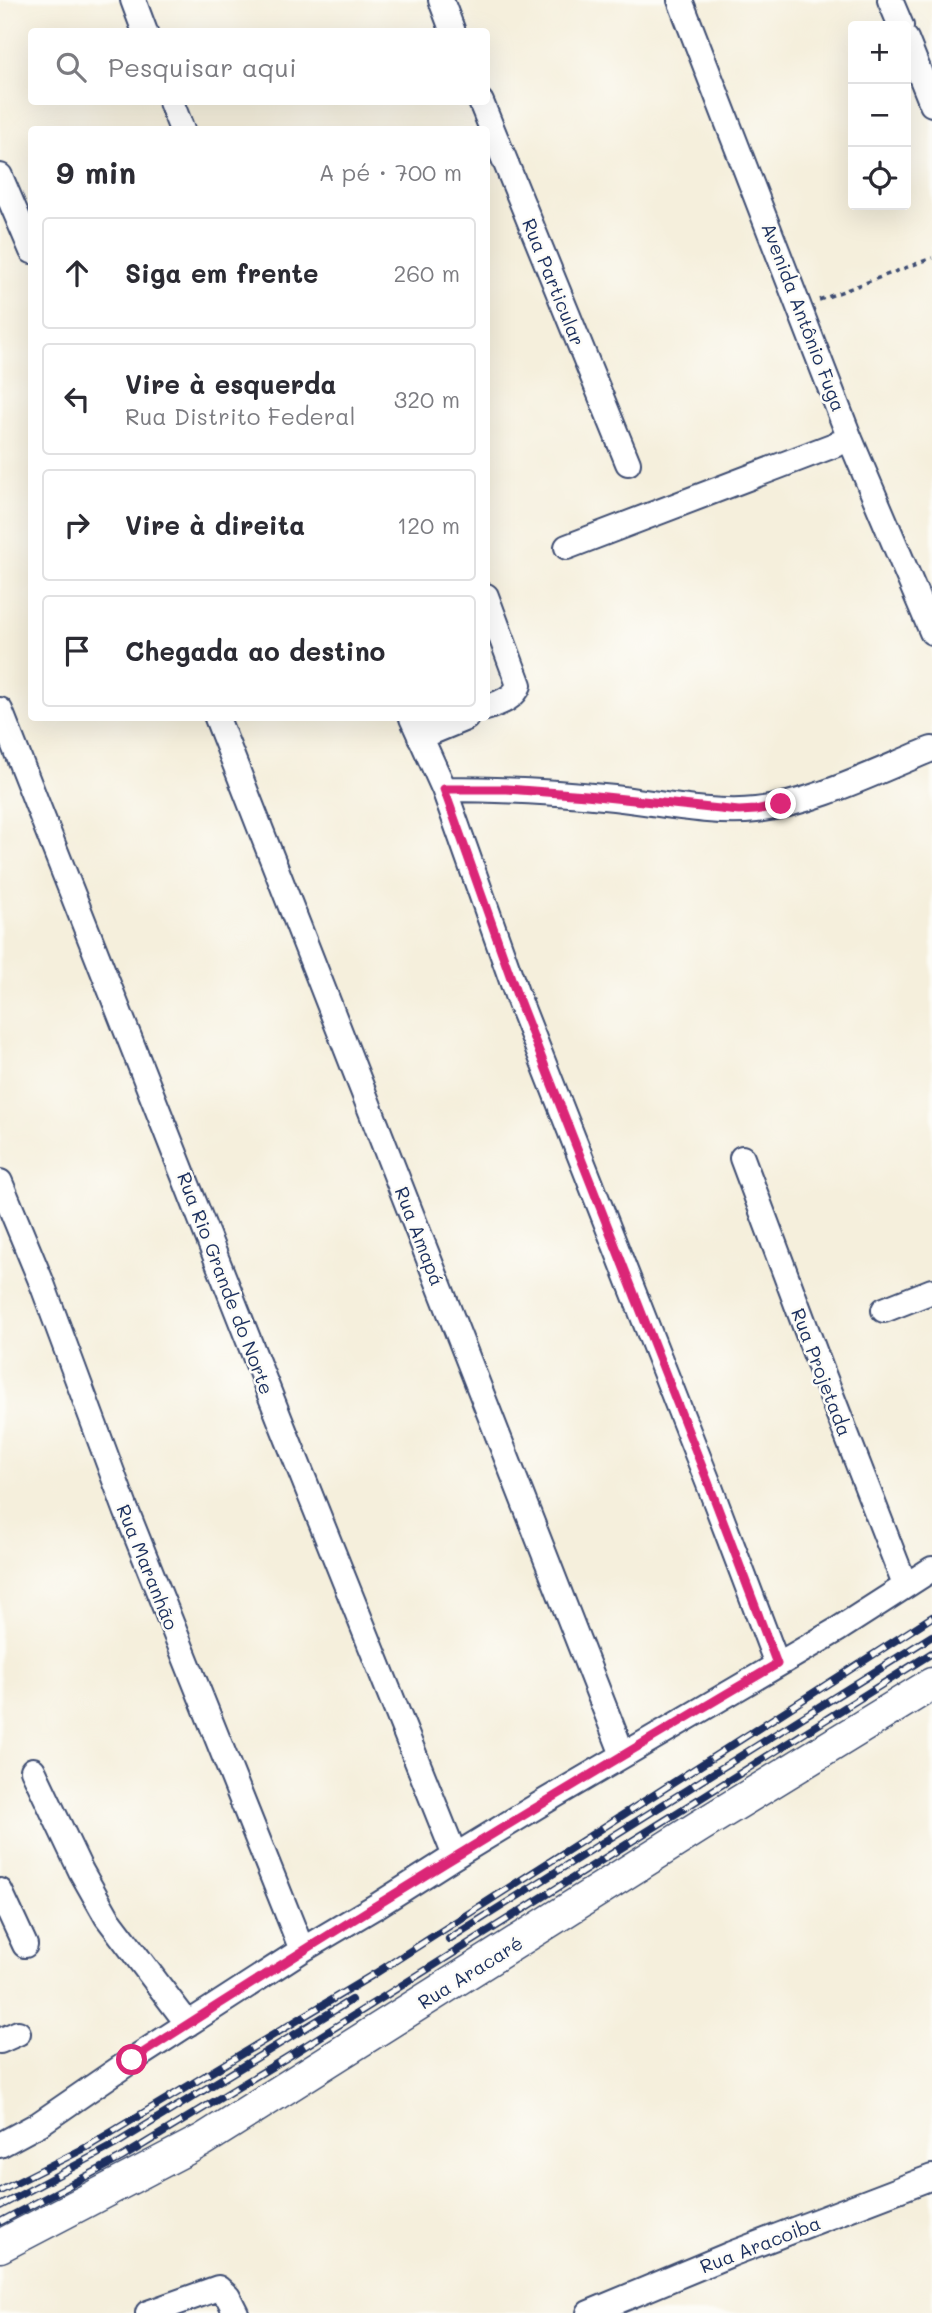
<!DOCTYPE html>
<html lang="pt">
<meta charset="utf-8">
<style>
:root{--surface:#fff;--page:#f2f2f3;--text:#2b2b33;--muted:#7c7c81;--line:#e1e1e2}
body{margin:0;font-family:Mali,sans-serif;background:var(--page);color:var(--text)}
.controls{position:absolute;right:21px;top:21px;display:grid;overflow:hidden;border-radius:7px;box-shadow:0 7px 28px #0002}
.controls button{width:63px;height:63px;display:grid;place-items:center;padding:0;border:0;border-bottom:2px solid var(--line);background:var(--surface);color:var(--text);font:35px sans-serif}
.stop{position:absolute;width:21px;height:21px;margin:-16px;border:5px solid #db2777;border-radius:50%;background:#fff}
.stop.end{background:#db2777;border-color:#fff;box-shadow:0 2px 7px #0008}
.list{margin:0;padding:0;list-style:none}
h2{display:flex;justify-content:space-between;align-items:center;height:91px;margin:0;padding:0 28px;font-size:30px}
h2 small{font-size:23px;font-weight:400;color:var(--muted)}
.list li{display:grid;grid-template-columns:46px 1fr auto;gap:21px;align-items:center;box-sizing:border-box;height:112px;margin:0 14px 14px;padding:0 14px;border:2px solid var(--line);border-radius:7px}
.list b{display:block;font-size:26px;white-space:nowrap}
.list p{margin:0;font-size:23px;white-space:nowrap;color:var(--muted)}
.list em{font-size:23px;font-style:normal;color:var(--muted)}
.icon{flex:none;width:38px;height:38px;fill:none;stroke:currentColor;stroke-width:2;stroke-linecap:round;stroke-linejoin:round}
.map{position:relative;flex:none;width:932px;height:2313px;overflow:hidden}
.search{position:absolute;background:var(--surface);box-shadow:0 7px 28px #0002;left:28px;top:28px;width:462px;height:77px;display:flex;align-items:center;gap:18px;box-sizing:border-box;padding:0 24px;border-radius:7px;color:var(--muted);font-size:26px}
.panel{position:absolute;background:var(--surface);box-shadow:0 7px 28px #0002;left:28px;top:126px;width:462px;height:595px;border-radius:7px}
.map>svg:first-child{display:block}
</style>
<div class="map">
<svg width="932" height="2313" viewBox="0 0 932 2313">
<rect width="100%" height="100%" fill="#fdfcf7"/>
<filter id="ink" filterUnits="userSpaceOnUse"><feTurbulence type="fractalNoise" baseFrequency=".0143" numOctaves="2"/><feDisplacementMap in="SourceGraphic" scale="14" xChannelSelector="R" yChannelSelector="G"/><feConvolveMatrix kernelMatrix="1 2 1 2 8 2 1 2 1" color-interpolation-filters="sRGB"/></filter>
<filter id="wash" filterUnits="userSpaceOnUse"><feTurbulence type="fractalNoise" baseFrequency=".00686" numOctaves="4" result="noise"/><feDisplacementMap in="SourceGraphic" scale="28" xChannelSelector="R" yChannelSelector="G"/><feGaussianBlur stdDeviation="1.57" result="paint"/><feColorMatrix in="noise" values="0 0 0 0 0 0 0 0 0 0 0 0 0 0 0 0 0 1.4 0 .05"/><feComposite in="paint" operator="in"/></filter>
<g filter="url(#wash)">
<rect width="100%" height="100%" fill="#f5efdc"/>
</g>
<g filter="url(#ink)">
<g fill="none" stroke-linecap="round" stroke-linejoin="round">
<defs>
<path id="minor" d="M133 0 145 32
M441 0 453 32
M680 0 850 439 932 632
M890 0 901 26
M906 39 932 104
M171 102 182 130
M481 102 628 463
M0 176 32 251
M567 547 850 439
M486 596 519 685C514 699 499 703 486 708
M0 710 280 1420 455 1856
M217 718 623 1755
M412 718 444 789 518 998 708 1482 777 1664
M420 737 466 718
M444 789C501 789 557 792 614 798 657 803 714 815 756 810 815 803 877 771 932 749
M742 1158 821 1369 905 1585
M0 1182 41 1281 126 1510 302 1950
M884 1310 932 1291
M33 1770 81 1871 107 1917 188 2024
M0 1891 25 1945
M0 2041 18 2033
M0 2145 39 2124 132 2060 302 1950 378 1905 455 1856 547 1800 837 1630 932 1569
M148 2313 218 2288 228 2297 236 2313
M589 2313 731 2254 932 2177"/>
<path id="major" d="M0 2246 203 2140 700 1826 932 1684"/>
</defs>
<!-- minor casing -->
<use href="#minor" stroke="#3c4c71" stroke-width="28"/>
<!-- major casing -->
<use href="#major" stroke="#3c4c71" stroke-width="35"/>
<!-- path -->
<path stroke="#3c4c71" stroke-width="3.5" stroke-dasharray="5 5" stroke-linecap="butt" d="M819 300 932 258"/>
<!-- minor -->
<use href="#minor" stroke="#fff" stroke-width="24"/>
<!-- major -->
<use href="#major" stroke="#fff" stroke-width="32"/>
<defs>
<path id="rail" d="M449 1939 932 1636
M0 2191 87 2147 376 1973 932 1617
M0 2206 114 2145 351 2000
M0 2222 121 2158 286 2058 932 1653"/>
</defs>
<!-- rail casing -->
<use href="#rail" stroke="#1b2f5e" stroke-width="8"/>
<!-- rail -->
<use href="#rail" stroke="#fdfcf7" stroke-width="5" stroke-dasharray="16" stroke-linecap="butt"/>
</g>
</g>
<g fill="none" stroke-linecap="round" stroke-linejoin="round" filter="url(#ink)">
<!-- route -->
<path stroke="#db2777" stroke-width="9" d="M132 2060C344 1923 559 1792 777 1664L708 1482 518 998 444 789H507L586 795 739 811 756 810 781 804"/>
</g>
<g text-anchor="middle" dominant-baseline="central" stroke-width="5" stroke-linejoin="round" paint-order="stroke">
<!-- street labels -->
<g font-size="19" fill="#1b2f5e" stroke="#fdfcf7">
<text transform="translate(554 282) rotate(68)">Rua Particular</text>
<text transform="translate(804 317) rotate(69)">Avenida Antônio Fuga</text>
<text transform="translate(420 1236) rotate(69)">Rua Amapá</text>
<text transform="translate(226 1283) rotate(69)">Rua Rio Grande do Norte</text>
<text transform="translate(822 1372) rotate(69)">Rua Projetada</text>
<text transform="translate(148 1567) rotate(68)">Rua Maranhão</text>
<text transform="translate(470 1972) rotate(-32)">Rua Aracaré</text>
<text transform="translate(760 2244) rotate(-21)">Rua Aracoiba</text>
</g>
</g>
</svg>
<div class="controls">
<button>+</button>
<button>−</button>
<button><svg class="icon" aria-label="locate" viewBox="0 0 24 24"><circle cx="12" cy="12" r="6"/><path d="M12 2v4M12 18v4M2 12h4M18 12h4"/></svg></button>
</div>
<div class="stop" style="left:132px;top:2060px"></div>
<div class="stop end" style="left:781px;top:804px"></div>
<div class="search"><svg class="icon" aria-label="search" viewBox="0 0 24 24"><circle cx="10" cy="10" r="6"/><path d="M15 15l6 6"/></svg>Pesquisar aqui</div>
<section class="panel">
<h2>9 min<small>A pé · 700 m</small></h2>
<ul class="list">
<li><svg class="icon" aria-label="ahead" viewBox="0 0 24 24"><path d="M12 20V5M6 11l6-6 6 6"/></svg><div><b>Siga em frente</b></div><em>260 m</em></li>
<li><svg class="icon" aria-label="left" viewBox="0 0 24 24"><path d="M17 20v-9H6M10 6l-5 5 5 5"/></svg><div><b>Vire à esquerda</b><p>Rua Distrito Federal</p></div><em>320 m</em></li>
<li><svg class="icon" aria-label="right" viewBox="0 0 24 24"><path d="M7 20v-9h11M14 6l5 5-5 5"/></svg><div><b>Vire à direita</b></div><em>120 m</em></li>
<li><svg class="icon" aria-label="arrive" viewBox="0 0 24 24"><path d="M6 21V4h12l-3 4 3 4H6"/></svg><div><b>Chegada ao destino</b></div></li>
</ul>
</section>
</div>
